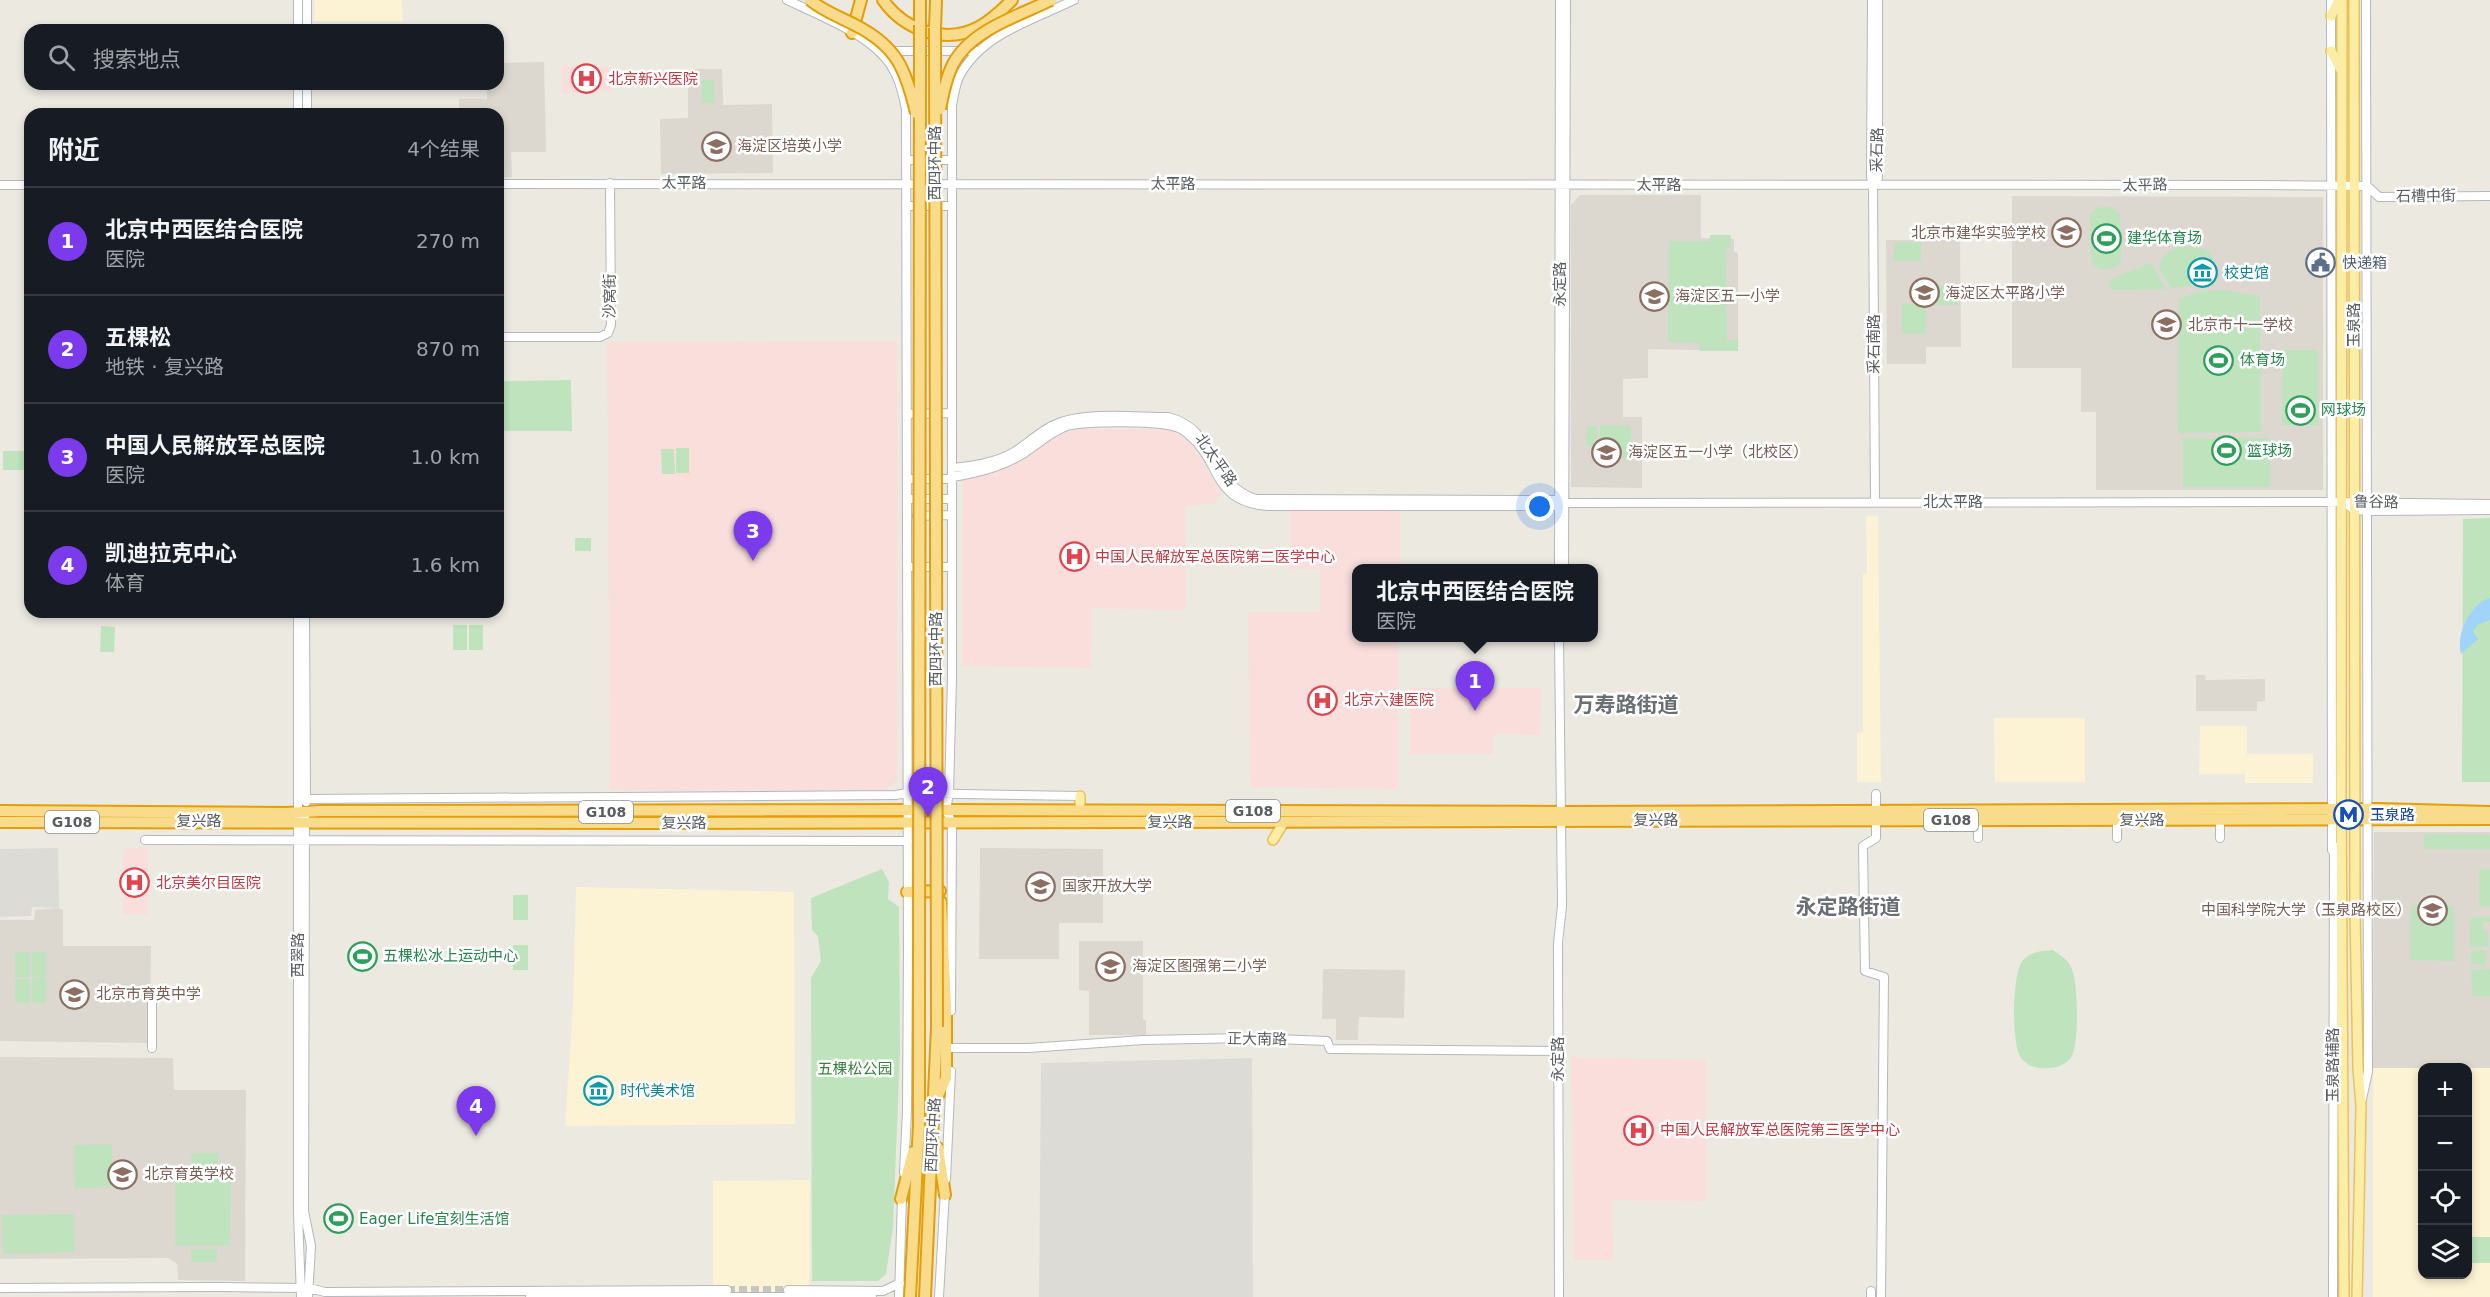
<!DOCTYPE html>
<html lang="zh">
<meta charset="utf-8">
<style>
:root{--surface:#171b24;--page:#20242c;--text:#f1f3f6;--muted:#9ea1a6;--line:#363941;--accent:#7c3aed}
body{margin:0;font-family:"DejaVu Sans","Noto Sans SC",sans-serif;background:var(--page);color:var(--text)}
.controls{position:absolute;right:18px;bottom:18px;display:grid;overflow:hidden;border-radius:12px;box-shadow:0 3px 9px #0003}
.controls button{width:54px;height:54px;display:grid;place-items:center;padding:0;border:0;border-bottom:2px solid var(--line);background:var(--surface);color:var(--text);font:30px sans-serif}
.you{position:absolute;left:1540px;top:507px;width:21px;height:21px;margin:-15px;border:4px solid #fff;border-radius:50%;background:#1a73e8;box-shadow:0 0 0 9px #1a73e833}
.badge{display:grid;place-items:center;width:39px;height:39px;border-radius:50%;background:var(--accent);color:#fff;font-size:20px;font-weight:700}
.pin{position:absolute;translate:-50% -50px;filter:drop-shadow(0 2px 3px #0008)}
.pin::after{content:'';position:absolute;top:32px;width:21px;height:18px;background:inherit;clip-path:polygon(0 0,100% 0,50% 100%)}
.popup{position:absolute;left:1352px;top:564px;width:246px;height:78px;box-sizing:border-box;display:grid;place-content:center;border-radius:12px;background:var(--surface);filter:drop-shadow(0 2px 4px #0005);font-size:20px;white-space:nowrap;color:var(--muted)}
.popup b{font-size:22px;color:var(--text)}
.popup::after{content:'';position:absolute;left:50%;top:100%;margin-left:-12px;border:12px solid transparent;border-top-color:var(--surface)}
.list{margin:0;padding:0;list-style:none}
h2{display:flex;justify-content:space-between;align-items:center;height:78px;margin:0;padding:0 24px;font-size:26px}
h2 small{font-size:20px;font-weight:400;color:var(--muted)}
.list li{display:grid;grid-template-columns:39px 1fr auto;gap:18px;align-items:center;box-sizing:border-box;height:108px;padding:0 24px;border-top:2px solid var(--line)}
.list b{display:block;font-size:22px;white-space:nowrap}
.list p{margin:0;font-size:20px;white-space:nowrap;color:var(--muted)}
.list em{font-size:20px;font-style:normal;color:var(--muted)}
.icon{flex:none;width:33px;height:33px;fill:none;stroke:currentColor;stroke-width:2;stroke-linecap:round;stroke-linejoin:round}
.map{position:relative;flex:none;width:2490px;height:1297px;overflow:hidden}
.search{position:absolute;background:var(--surface);box-shadow:0 3px 9px #0003;left:24px;top:24px;width:480px;height:66px;display:flex;align-items:center;gap:15px;box-sizing:border-box;padding:0 21px;border-radius:18px;color:var(--muted);font-size:22px}
.panel{position:absolute;background:var(--surface);box-shadow:0 3px 9px #0003;left:24px;top:108px;width:480px;height:510px;border-radius:18px}
.map>svg:first-child{display:block}
</style>
<div class="map">
<svg width="2490" height="1297" viewBox="0 0 2490 1297">
<rect width="100%" height="100%" fill="#ece9e0"/>
<!-- commercial -->
<path fill="#fcf3d5" d="M315 0H402L403 21H314Z
M1866 516H1878L1881 782H1857V733L1863 732V574H1867Z
M1994 718H2085V782H1995Z
M2200 726H2247V754H2313V783H2245V774H2199Z
M576 887 794 892 795 1124 565 1126 573 1005Z
M2373 1068H2422V1274H2468V1068H2490V1297H2373Z
M810 1180 809 1297H713V1181Z"/>
<!-- industrial -->
<path fill="#dddbd5" d="M58 848 59 908 32 907 31 916 0 917V849Z
M1252 1058 1253 1297H1039L1041 1063Z"/>
<!-- education -->
<path fill="#dcd8cf" d="M544 62 546 152H511L512 177 498 178V114H459V99H487V84H498V63Z
M688 69H722L723 105 772 104 773 173 661 174 660 119 688 118Z
M1580 195H1701V238L1734 239V252L1738 253V351L1648 349V378L1623 379V417H1642V488L1571 487V205Z
M2012 196 2323 197V490H2096V412H2081V368H2012Z
M1886 240H1960L1961 347H1926V364H1887Z
M2196 675H2205L2206 680 2265 679V701L2257 702V711H2196Z
M2374 832H2490V1068H2373Z
M980 848 1103 849V923H1059V959H979Z
M59 908 63 910V946H151L150 1043 0 1041V920H34L35 910Z
M1079 941H1143V1019L1146 1020V1035H1089V991L1079 990Z
M1323 969 1405 970 1404 1018 1359 1017 1358 1040H1336V1019H1322Z
M0 1057 173 1058 174 1090H246L245 1281 178 1280 177 1264 168 1258 0 1259V1281Z"/>
<!-- medical -->
<path fill="#f9dedc" d="M561 65 612 67V91L562 94Z
M897 341V780L884 791 610 790 607 342Z
M1080 429H1166L1176 432 1190 443 1221 492 1215 503 1185 506 1186 610 1092 608 1091 668 962 666 963 479 992 471 1026 455 1058 435Z
M1290 510 1396 511 1400 514V568H1356V638H1399L1398 789 1250 787 1248 612H1320V569H1290Z
M1410 688H1541L1540 735 1494 734 1493 754H1410Z
M148 847V914H123V852L126 848Z
M1571 1057 1706 1060V1201L1612 1200 1613 1260H1574Z"/>
<!-- green -->
<path fill="#bee3bd" d="M702 80H714V103H702Z
M2099 207H2111L2120 214 2121 260 2120 264C2109 271 2096 273 2091 260L2090 216 2092 211Z
M1710 235H1731V247L1726 248 1727 340H1738V351H1700L1699 343 1668 342 1669 241H1710Z
M1894 242H1921V261H1894Z
M2180 246 2206 249 2214 259 2197 263 2195 269 2192 270 2193 275 2188 278 2192 286 2171 288 2159 269V263L2166 254Z
M2151 263 2166 289 2111 290 2109 284 2110 279Z
M1932 286H1958V305H1932Z
M2223 290 2260 296 2261 432 2178 433 2179 299 2198 292Z
M1902 304H1926V334L1902 333Z
M2282 350H2318V425H2282Z
M571 380 572 431H503V381Z
M1600 425 1631 426V459L1600 458Z
M1586 426H1597V446H1586Z
M2183 438H2270V487H2183Z
M676 448H689V473H676Z
M661 449H674L675 474H662Z
M3 451H30V470H3Z
M2490 518V782H2462L2463 519Z
M575 538H591V551H575Z
M453 625H467V650H453Z
M469 625H483V650H469Z
M101 626 115 627 114 652H100Z
M2424 834 2490 835V849H2424Z
M882 869 889 882 888 899 899 907 900 1050 893 1227 886 1274 878 1281H812L811 978 821 961 818 936 812 930 811 898Z
M2479 869H2490V907H2479Z
M513 895H528V920H513Z
M2411 905 2454 906V961L2410 960Z
M2472 917H2490V922H2483V930L2488 931V947H2470V922Z
M513 945H528V970H513Z
M2053 950C2061 956 2068 959 2072 969 2078 983 2080 1048 2070 1059 2066 1064 2056 1068 2050 1068 2039 1069 2029 1068 2021 1058 2011 1045 2012 972 2023 960 2032 951 2042 951 2053 950Z
M2473 950H2486L2485 965 2471 964V952Z
M15 952H30V977H15Z
M32 952H46V977H32Z
M2490 969V996H2472L2471 970Z
M32 978H46V1003H32Z
M15 979H30V1003H15Z
M112 1144V1187L75 1188 74 1145Z
M191 1153H218V1166L196 1167H231L230 1246 175 1245V1167H192Z
M74 1214 75 1252 3 1254 2 1215Z
M2468 1237H2490V1263H2468Z
M191 1249H217V1262H191Z"/>
<!-- water -->
<path fill="#a1d4fb" d="M2490 598V620L2477 625 2473 632 2478 639 2461 654C2456 634 2469 605 2490 598Z"/>
<g fill="none" stroke-linecap="round" stroke-linejoin="round">
<!-- secondary-tunnel -->
<path stroke="#c7c6c0" stroke-width="8" stroke-dasharray="8 4" stroke-linecap="butt" d="M727 1290H788"/>
<defs>
<path id="secondary" d="M298 0V30
M787 0C820 16 875 36 893 69 900 81 903 95 906 109L908 950 907 1111 904 1173
M1872 0 1871 177 1873 185 1875 502
M2331 0 2332 850
M307 30V0
M888 51H978
M298 84V114
M307 114V84
M906 160H951
M498 184 2255 185 2367 186 2379 197 2490 196
M0 185H30
M1873 185 1878 178V0
M906 206H952
M498 337H600L608 333 611 325 610 183
M907 414 951 413
M952 468C973 466 995 463 1014 452 1030 442 1043 428 1061 422 1091 412 1135 417 1168 417 1218 429 1209 485 1256 499L1559 500 1565 503
M952 477C976 473 999 468 1021 455 1036 446 1050 432 1067 426 1086 421 1153 421 1172 426 1178 427 1184 430 1188 434 1222 461 1211 502 1268 506H1559L1565 503 2326 502 2490 504
M908 479H951
M908 499H951
M2350 507 2355 510 2372 511 2490 510
M917 516 951 515
M1564 565 1566 0
M908 567H951
M1559 568 1560 0
M298 612V1213L301 1297
M305 612 306 802
M1559 638 1562 906 1558 943 1559 1297
M1876 794V811
M306 799 896 795 907 793 1080 796
M305 817 304 1211 311 1246 308 1297
M1876 820V838L1863 846 1865 971 1884 977 1881 1297
M1978 820V838
M2117 820V838
M2220 820V838
M145 840 908 841
M152 995V1048
M951 1011 952 823 946 810 949 793 952 678V105C954 96 955 86 959 77 981 34 1033 20 1074 0
M951 1048H1028L1143 1040 1247 1038 1327 1041 1330 1049 1558 1051
M2362 1099 2368 1072 2366 0
M946 1179 951 1071
M0 1288 219 1287 309 1288 325 1292 727 1290
M788 1290 883 1291 900 1283
M1871 1291V1297
M530 1297H872
M899 1297 902 1197
M939 1297 945 1191
M2333 1297 2334 846"/>
<path id="primary" d="M2342 0 2341 794 2344 1297
M2354 0 2355 914 2358 1068 2361 1105 2357 1297
M2331 16 2339 0
M2331 51 2341 70
M1080 810V796
M1273 840 1284 822"/>
<path id="highway" d="M883 0C904 30 945 45 979 27 992 20 1002 10 1012 0
M920 0V25
M935 28 936 0
M852 33 861 0
M0 811 286 813 320 811 946 810 1565 812 2378 809 2490 812
M0 822 649 823 2490 819
M907 892 940 891
M935 1102 946 1078V1006L941 902
M938 1148 945 1195
M901 1199 913 1152
M910 1297 919 1125V1025
M925 1297 937 1027"/>
</defs>
<!-- secondary casing -->
<use href="#secondary" stroke="#b4b8bd" stroke-width="10"/>
<!-- primary casing -->
<use href="#primary" stroke="#ebc25a" stroke-width="12"/>
<!-- highway casing -->
<use href="#highway" stroke="#e39e09" stroke-width="14"/>
<!-- secondary -->
<use href="#secondary" stroke="#fff" stroke-width="8"/>
<!-- primary -->
<use href="#primary" stroke="#fbeda6" stroke-width="9"/>
<!-- highway -->
<use href="#highway" stroke="#f8dc8b" stroke-width="10"/>
<defs>
<path id="highway-bridge" d="M810 0C823 11 840 17 855 25 897 46 906 70 916 113
M935 28 937 1027
M940 109C943 93 946 78 953 64 971 30 1018 16 1051 0
M919 1025 920 25"/>
</defs>
<!-- highway-bridge casing -->
<use href="#highway-bridge" stroke="#e39e09" stroke-width="14" stroke-linecap="butt"/>
<!-- highway-bridge -->
<use href="#highway-bridge" stroke="#f8dc8b" stroke-width="10"/>
</g>
<!-- icons -->
<defs>
<symbol id="hospital-ring" viewBox="-11 -11 22 22"><circle r="9.5" fill="#fff" stroke="#e0444e" stroke-width="1.5"/><path d="M-5-5h3v3.5h4V-5h3V5h-3V1.5h-4V5h-3Z" fill="#e0444e"/></symbol>
<symbol id="school-ring" viewBox="-11 -11 22 22"><circle r="9.5" fill="#fff" stroke="#8d6e63" stroke-width="1.5"/><path d="M0-5L7-2L0 1L-7-2ZM-4 1L0 2.5L4 1V4Q0 6-4 4Z" fill="#8d6e63"/></symbol>
<symbol id="stadium-ring" viewBox="-11 -11 22 22"><circle r="9.5" fill="#fff" stroke="#2e9e5b" stroke-width="1.5"/><path d="M0-5a6.5 5 0 1 0 0 10a6.5 5 0 1 0 0-10ZM-3.5-1.8h7v3.6h-7Z" fill="#2e9e5b"/></symbol>
<symbol id="civic-ring" viewBox="-11 -11 22 22"><circle r="9.5" fill="#fff" stroke="#5c6f8a" stroke-width="1.5"/><path d="M-.6-6.5H3V-4.5H.6V-3L4-1V1h2V6H-6V1h2V-1L-.6-3ZM-1.2 2.5V6h2.4V2.5Z" fill="#5c6f8a"/></symbol>
<symbol id="museum-ring" viewBox="-11 -11 22 22"><circle r="9.5" fill="#fff" stroke="#0f9aa8" stroke-width="1.5"/><path d="M0-6L6-3V-2H-6V-3ZM-5-1h2V3h-2ZM-1-1h2V3h-2ZM3-1h2V3H3ZM-6 4H6V6H-6Z" fill="#0f9aa8"/></symbol>
<symbol id="metro-ring" viewBox="-11 -11 22 22"><circle r="9.5" fill="#fff" stroke="#1a4fb4" stroke-width="1.5"/><path d="M-5.5 5V-5H-3L0 0L3-5H5.5V5H3V-.5L0 4L-3-.5V5Z" fill="#1a4fb4"/></symbol>
<symbol id="university-ring" viewBox="-11 -11 22 22"><circle r="9.5" fill="#fff" stroke="#8d6e63" stroke-width="1.5"/><path d="M0-5L7-2L0 1L-7-2ZM-4 1L0 2.5L4 1V4Q0 6-4 4Z" fill="#8d6e63"/></symbol>
</defs>
<g fill-rule="evenodd">
<use href="#hospital-ring" x="570" y="62" width="33" height="33"/>
<use href="#school-ring" x="700" y="130" width="33" height="33"/>
<use href="#school-ring" x="2050" y="216" width="33" height="33"/>
<use href="#stadium-ring" x="2090" y="222" width="33" height="33"/>
<use href="#civic-ring" x="2304" y="246" width="33" height="33"/>
<use href="#museum-ring" x="2186" y="256" width="33" height="33"/>
<use href="#school-ring" x="1908" y="276" width="33" height="33"/>
<use href="#school-ring" x="1638" y="280" width="33" height="33"/>
<use href="#school-ring" x="2150" y="308" width="33" height="33"/>
<use href="#stadium-ring" x="2202" y="344" width="33" height="33"/>
<use href="#stadium-ring" x="2284" y="394" width="33" height="33"/>
<use href="#stadium-ring" x="2210" y="434" width="33" height="33"/>
<use href="#school-ring" x="1590" y="436" width="33" height="33"/>
<use href="#hospital-ring" x="1058" y="540" width="33" height="33"/>
<use href="#hospital-ring" x="1306" y="684" width="33" height="33"/>
<use href="#metro-ring" x="2332" y="798" width="33" height="33"/>
<use href="#hospital-ring" x="118" y="866" width="33" height="33"/>
<use href="#university-ring" x="1024" y="870" width="33" height="33"/>
<use href="#university-ring" x="2416" y="894" width="33" height="33"/>
<use href="#stadium-ring" x="346" y="940" width="33" height="33"/>
<use href="#school-ring" x="1094" y="950" width="33" height="33"/>
<use href="#school-ring" x="58" y="978" width="33" height="33"/>
<use href="#museum-ring" x="582" y="1074" width="33" height="33"/>
<use href="#hospital-ring" x="1622" y="1114" width="33" height="33"/>
<use href="#school-ring" x="106" y="1158" width="33" height="33"/>
<use href="#stadium-ring" x="322" y="1202" width="33" height="33"/>
</g>
<g text-anchor="middle" dominant-baseline="central" stroke-width="5" stroke-linejoin="round" paint-order="stroke">
<!-- shield labels -->
<g fill="#fff" stroke="#8b8e90" stroke-width="1.5">
<rect x="1226" y="800" width="54" height="22" rx="4.5"/>
<rect x="579" y="801" width="54" height="22" rx="4.5"/>
<rect x="1924" y="809" width="54" height="22" rx="4.5"/>
<rect x="45" y="811" width="54" height="22" rx="4.5"/>
</g>
<g font-size="14" font-weight="bold" fill="#595d61">
<text x="1253" y="811">G108</text>
<text x="606" y="812">G108</text>
<text x="1951" y="820">G108</text>
<text x="72" y="822">G108</text>
</g>
<!-- health labels -->
<g font-size="15" fill="#be3a42" stroke="#fff" text-anchor="start">
<text x="608" y="79">北京新兴医院</text>
<text x="1095" y="557">中国人民解放军总医院第二医学中心</text>
<text x="1344" y="700">北京六建医院</text>
<text x="156" y="883">北京美尔目医院</text>
<text x="1660" y="1130">中国人民解放军总医院第三医学中心</text>
</g>
<!-- education labels -->
<g font-size="15" fill="#785e54" stroke="#fff" text-anchor="start">
<text x="737" y="146">海淀区培英小学</text>
<text x="2046" y="233" text-anchor="end">北京市建华实验学校</text>
<text x="1945" y="293">海淀区太平路小学</text>
<text x="1675" y="296">海淀区五一小学</text>
<text x="2188" y="325">北京市十一学校</text>
<text x="1628" y="452">海淀区五一小学（北校区）</text>
<text x="1062" y="886">国家开放大学</text>
<text x="2411" y="910" text-anchor="end">中国科学院大学（玉泉路校区）</text>
<text x="1132" y="966">海淀区图强第二小学</text>
<text x="96" y="994">北京市育英中学</text>
<text x="144" y="1174">北京育英学校</text>
</g>
<!-- street labels -->
<g font-size="15" fill="#595d61" stroke="#fff">
<text transform="translate(1877 150) rotate(-89)">采石路</text>
<text transform="translate(935 163) rotate(-90)">西四环中路</text>
<text x="684" y="183">太平路</text>
<text x="1173" y="184">太平路</text>
<text x="1659" y="185">太平路</text>
<text transform="translate(2145 185) rotate(-1)">太平路</text>
<text transform="translate(2426 196) rotate(-1)">石槽中街</text>
<text transform="translate(1560 284) rotate(-90)">永定路</text>
<text transform="translate(610 296) rotate(-90)">沙窝街</text>
<text transform="translate(2354 325) rotate(-90)">玉泉路</text>
<text transform="translate(1874 344) rotate(-90)">采石南路</text>
<text transform="translate(1216 460) rotate(55)">北太平路</text>
<text x="1953" y="502">北太平路</text>
<text transform="translate(2376 502) rotate(1)">鲁谷路</text>
<text transform="translate(936 649) rotate(-90)">西四环中路</text>
<text x="1656" y="820">复兴路</text>
<text x="2142" y="820">复兴路</text>
<text x="199" y="821">复兴路</text>
<text x="1170" y="822">复兴路</text>
<text x="684" y="823">复兴路</text>
<text transform="translate(298 955) rotate(-90)">西翠路</text>
<text transform="translate(1257 1039) rotate(1)">正大南路</text>
<text transform="translate(1558 1059) rotate(-90)">永定路</text>
<text transform="translate(2333 1065) rotate(-90)">玉泉路辅路</text>
<text transform="translate(933 1135) rotate(-87)">西四环中路</text>
</g>
<!-- leisure labels -->
<g font-size="15" fill="#27864d" stroke="#fff" text-anchor="start">
<text x="2127" y="238">建华体育场</text>
<text x="2240" y="360">体育场</text>
<text x="2321" y="410">网球场</text>
<text x="2247" y="451">篮球场</text>
<text x="383" y="956">五棵松冰上运动中心</text>
<text x="359" y="1219">Eager Life宜刻生活馆</text>
</g>
<!-- service labels -->
<g font-size="15" fill="#4e5e75" stroke="#fff" text-anchor="start">
<text x="2342" y="263">快递箱</text>
</g>
<!-- culture labels -->
<g font-size="15" fill="#0d838f" stroke="#fff" text-anchor="start">
<text x="2224" y="273">校史馆</text>
<text x="620" y="1091">时代美术馆</text>
</g>
<!-- transit labels -->
<g font-size="15" fill="#164399" stroke="#fff" text-anchor="start">
<text x="2370" y="815">玉泉路</text>
</g>
<!-- park labels -->
<g font-size="15" fill="#37823b" stroke="#fff">
<text x="855" y="1069">五棵松公园</text>
</g>
<!-- district labels -->
<g font-size="21" font-weight="bold" fill="#6a6f73" stroke="#fff">
<text x="1626" y="705">万寿路街道</text>
<text x="1848" y="907">永定路街道</text>
</g>
</g>
</svg>
<div class="controls">
<button>+</button>
<button>−</button>
<button><svg class="icon" aria-label="locate" viewBox="0 0 24 24"><circle cx="12" cy="12" r="6"/><path d="M12 2v4M12 18v4M2 12h4M18 12h4"/></svg></button>
<button><svg class="icon" aria-label="layers" viewBox="0 0 24 24"><path d="M12 4l9 5-9 5-9-5zM3 14l9 5 9-5"/></svg></button>
</div>
<div class="you"></div>
<div class="pin badge" style="left:1475px;top:711px">1</div>
<div class="popup"><b>北京中西医结合医院</b>医院</div>
<div class="pin badge" style="left:928px;top:817px">2</div>
<div class="pin badge" style="left:753px;top:561px">3</div>
<div class="pin badge" style="left:476px;top:1136px">4</div>
<div class="search"><svg class="icon" aria-label="search" viewBox="0 0 24 24"><circle cx="10" cy="10" r="6"/><path d="M15 15l6 6"/></svg>搜索地点</div>
<section class="panel">
<h2>附近<small>4个结果</small></h2>
<ul class="list">
<li><span class="badge">1</span><div><b>北京中西医结合医院</b><p>医院</p></div><em>270 m</em></li>
<li><span class="badge">2</span><div><b>五棵松</b><p>地铁 · 复兴路</p></div><em>870 m</em></li>
<li><span class="badge">3</span><div><b>中国人民解放军总医院</b><p>医院</p></div><em>1.0 km</em></li>
<li><span class="badge">4</span><div><b>凯迪拉克中心</b><p>体育</p></div><em>1.6 km</em></li>
</ul>
</section>
</div>
